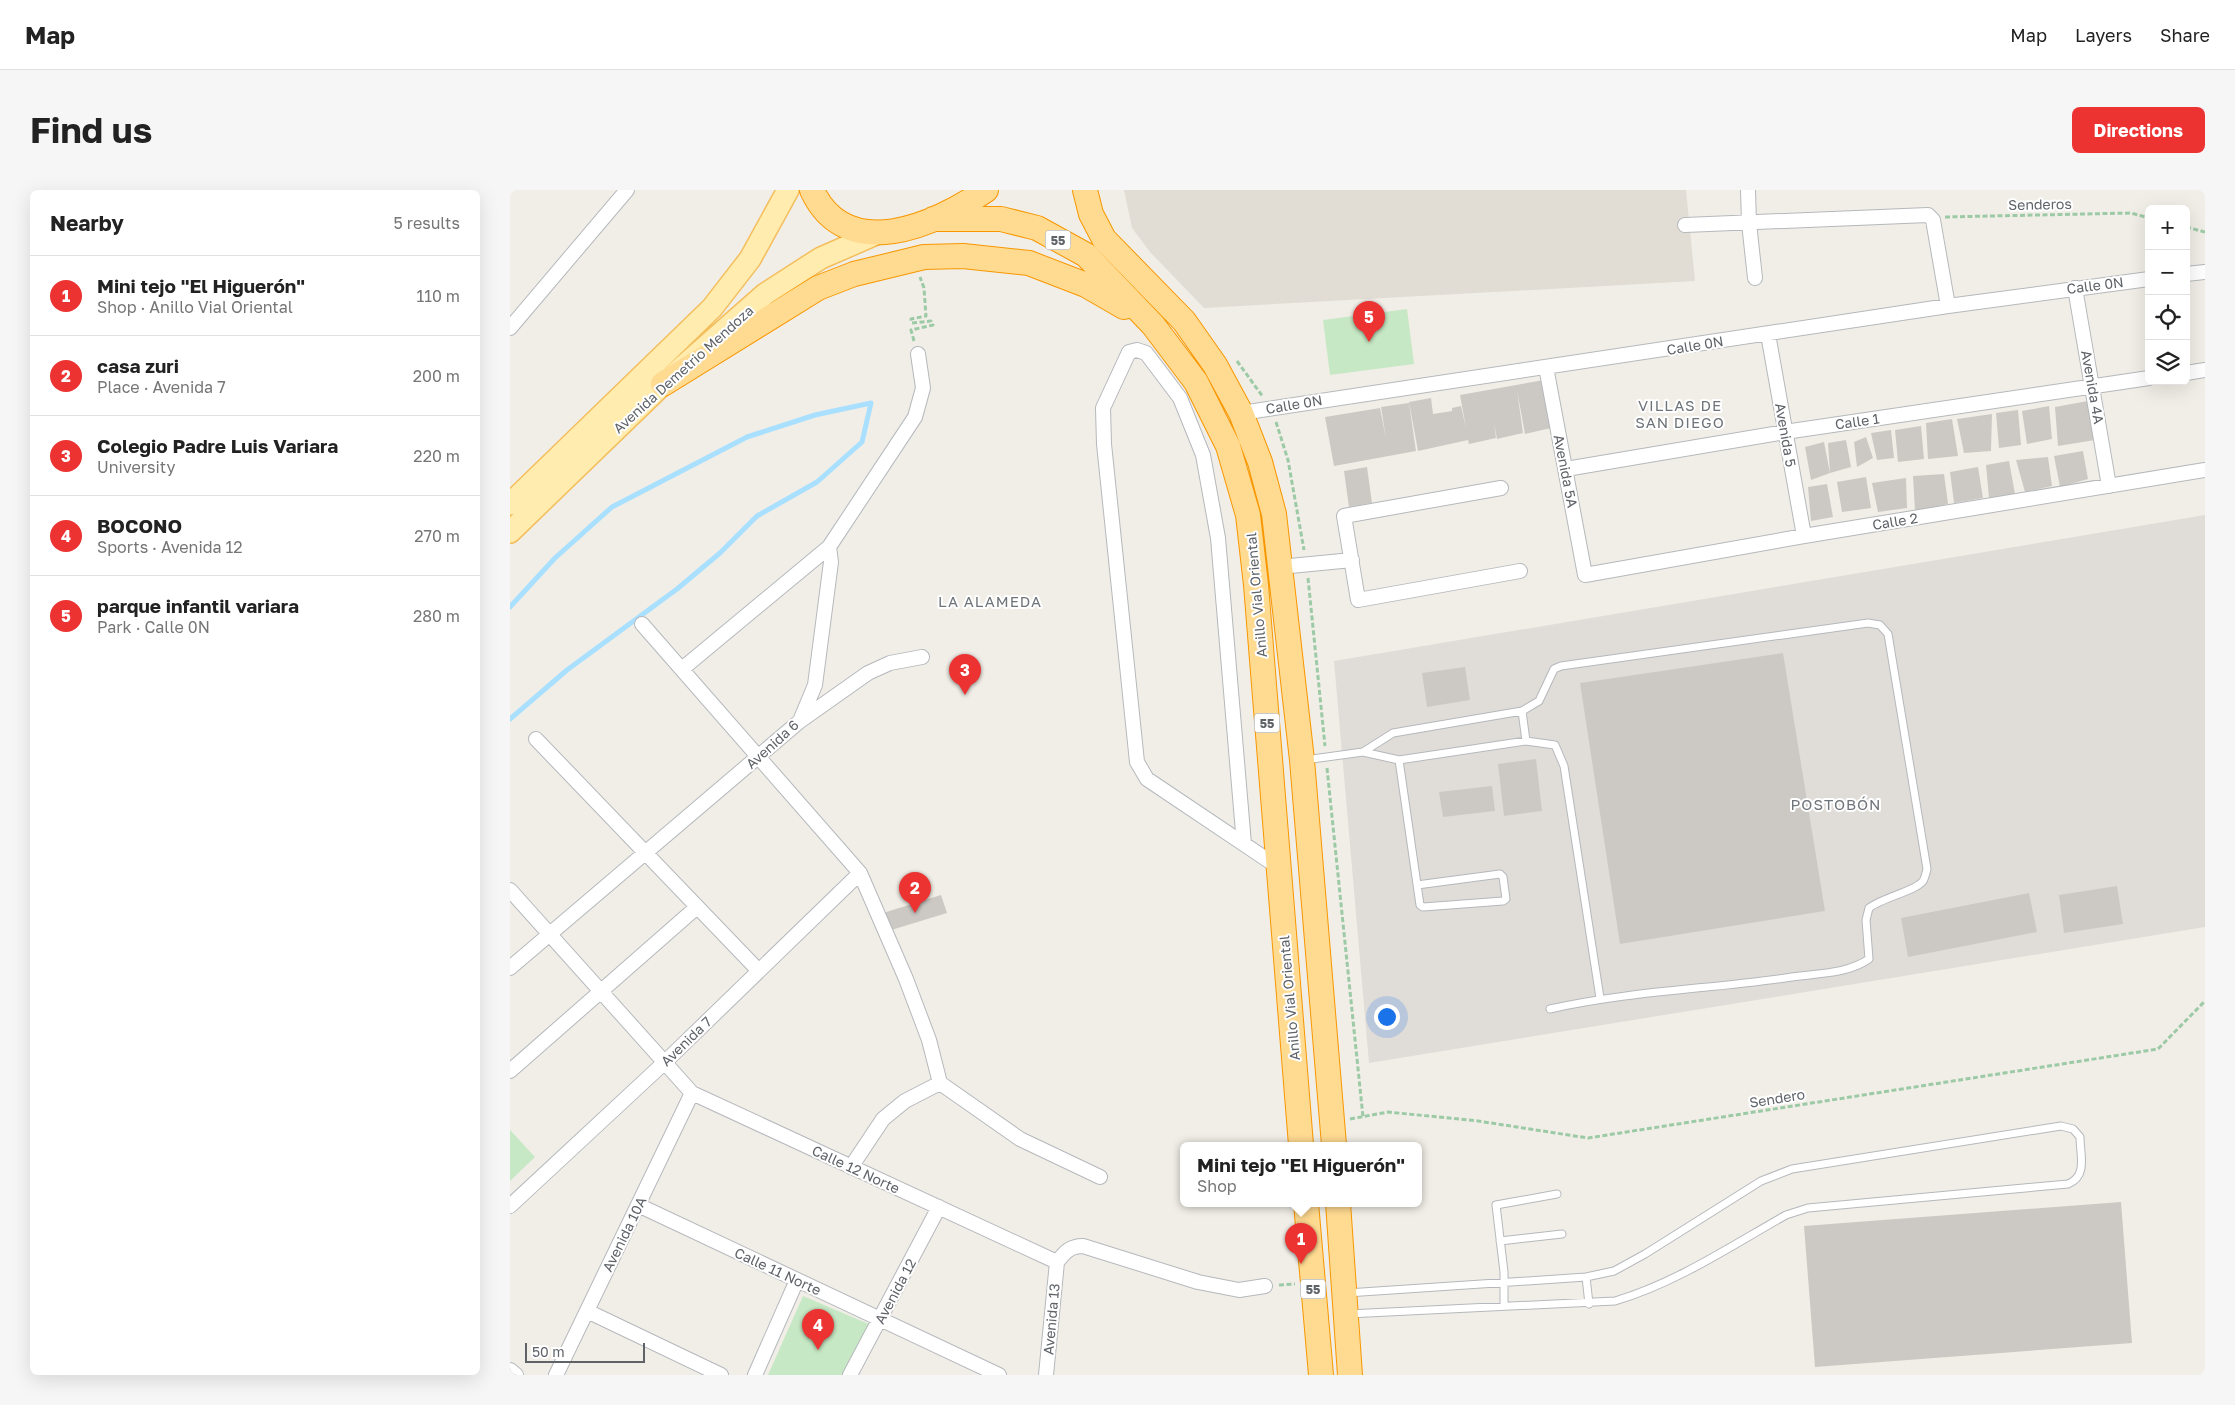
<!DOCTYPE html>
<meta charset="utf-8">
<style>
:root{--surface:#fff;--page:#f6f6f6;--text:#222;--muted:#767676;--line:#e0e0e0;--accent:#ed3232}
body{margin:0;font-family:"Golos Text",sans-serif;background:var(--page);color:var(--text)}
.controls{position:absolute;right:15px;top:15px;display:grid;overflow:hidden;border-radius:8px;box-shadow:0 5px 20px #0002}
.controls button{width:45px;height:45px;display:grid;place-items:center;padding:0;border:0;border-bottom:1px solid var(--line);background:var(--surface);color:var(--text);font:25px sans-serif}
.scale{position:absolute;left:15px;bottom:12px;width:120px;box-sizing:border-box;padding-left:5px;border:2px solid #5f6368;border-top:0;font-size:14px;line-height:18px;white-space:nowrap;color:#5f6368;-webkit-text-stroke:4px #fff;paint-order:stroke}
.you{position:absolute;left:876px;top:826px;width:18px;height:18px;margin:-12px;border:4px solid #fff;border-radius:50%;background:#1a73e8;box-shadow:0 0 0 8px #1a73e833}
.badge{display:grid;place-items:center;width:32px;height:32px;border-radius:50%;background:var(--accent);color:#fff;font-size:16px;font-weight:700}
.pin{position:absolute;translate:-50% -41px;filter:drop-shadow(0 1px 2px #0008)}
.pin::after{content:'';position:absolute;top:26px;width:18px;height:15px;background:inherit;clip-path:polygon(0 0,100% 0,50% 100%)}
.popup{position:absolute;left:670px;top:952px;width:242px;height:65px;box-sizing:border-box;display:grid;place-content:center;border-radius:8px;background:var(--surface);filter:drop-shadow(0 1px 4px #0005);font-size:16px;white-space:nowrap;color:var(--muted)}
.popup b{font-size:19px;color:var(--text)}
.popup::after{content:'';position:absolute;left:50%;top:100%;margin-left:-10px;border:10px solid transparent;border-top-color:var(--surface)}
.list{margin:0;padding:0;list-style:none}
h2{display:flex;justify-content:space-between;align-items:center;height:65px;margin:0;padding:0 20px;font-size:21px}
h2 small{font-size:16px;font-weight:400;color:var(--muted)}
.list li{display:grid;grid-template-columns:32px 1fr auto;gap:15px;align-items:center;box-sizing:border-box;height:80px;padding:0 20px;border-top:1px solid var(--line)}
.list b{display:block;font-size:19px;white-space:nowrap}
.list p{margin:0;font-size:16px;white-space:nowrap;color:var(--muted)}
.list em{font-size:16px;font-style:normal;color:var(--muted)}
.icon{flex:none;width:28px;height:28px;fill:none;stroke:currentColor;stroke-width:2;stroke-linecap:round;stroke-linejoin:round}
.map{position:relative;flex:none;width:1695px;height:1185px;overflow:hidden;border-radius:8px}
header{display:flex;align-items:center;gap:30px;box-sizing:border-box;height:70px;padding:0 25px;background:var(--surface);border-bottom:1px solid var(--line)}
header strong{font-size:24px}
nav{display:flex;gap:28px;margin-inline-start:auto;font-size:18px}
.intro{display:flex;align-items:center;justify-content:space-between;box-sizing:border-box;height:120px;padding:0 30px}
h1{margin:0;font-size:35px}
.button{padding:12px 22px;border-radius:8px;background:var(--accent);color:#fff;font-size:18px;font-weight:700}
main{display:flex;gap:30px;padding:0 30px}
aside{flex:1;background:var(--surface);border-radius:8px;box-shadow:0 5px 20px #0002}
.map>svg:first-child{display:block}
</style>
<header>
<strong>Map</strong>
<nav><a>Map</a><a>Layers</a><a>Share</a></nav>
</header>
<div class="intro"><h1>Find us</h1><a class="button">Directions</a></div>
<main>
<aside>
<h2>Nearby<small>5 results</small></h2>
<ul class="list">
<li><span class="badge">1</span><div><b>Mini tejo &quot;El Higuerón&quot;</b><p>Shop · Anillo Vial Oriental</p></div><em>110 m</em></li>
<li><span class="badge">2</span><div><b>casa zuri</b><p>Place · Avenida 7</p></div><em>200 m</em></li>
<li><span class="badge">3</span><div><b>Colegio Padre Luis Variara</b><p>University</p></div><em>220 m</em></li>
<li><span class="badge">4</span><div><b>BOCONO</b><p>Sports · Avenida 12</p></div><em>270 m</em></li>
<li><span class="badge">5</span><div><b>parque infantil variara</b><p>Park · Calle 0N</p></div><em>280 m</em></li>
</ul>
</aside>
<div class="map">
<svg width="1695" height="1185" viewBox="0 0 1695 1185">
<rect width="100%" height="100%" fill="#f1eee7"/>
<!-- industrial -->
<path fill="#e0ddd9" d="M1695 325V737L859 873 824 471Z"/>
<!-- education -->
<path fill="#e1ddd5" d="M614 0H1176L1185 91 694 118 640 62 622 38Z"/>
<!-- green -->
<path fill="#c7e8c4" d="M897 119 904 174 820 185 813 130Z
M0 940 25 967 0 991Z
M293 1106 361 1135 332 1185H258Z"/>
<g fill="none" stroke-linecap="round" stroke-linejoin="round">
<!-- stream -->
<path stroke="#a9e0ff" stroke-width="5" d="M0 417 45 368 102 317 237 247 305 225 361 213 352 252 307 292 247 326 210 363 167 399 57 480 0 529"/>
</g>
<!-- building -->
<path fill="#ccc9c4" d="M1034 190 1041 238 1015 244 1007 200 1013 243 987 249 984 233 986 248 959 254 958 250 908 261 899 212 921 208 923 224 942 221V218L951 216 956 238 950 205Z
M1578 211 1585 250 1548 256 1545 217Z
M899 213 906 261 824 276 815 227 870 218 876 249 871 217Z
M1539 216 1542 249 1517 254 1512 221Z
M1508 220 1511 255 1489 258 1486 223Z
M1482 224 1481 261 1454 263 1447 229Z
M1442 229 1448 266 1418 269 1416 233Z
M1411 236 1414 269 1388 272 1385 240Z
M1381 240 1384 268 1367 270 1361 243Z
M1356 247 1363 268 1347 277 1344 252Z
M1336 250 1341 277 1320 283 1318 253Z
M1314 252 1320 283 1301 290 1295 257Z
M1573 261 1578 289 1550 297 1544 266Z
M1538 267 1542 296 1515 302 1506 270Z
M1499 271 1505 304 1479 308 1476 275Z
M857 277 862 313 839 317 834 281Z
M1468 277 1473 308 1444 313 1440 282Z
M1434 284 1438 314 1405 321 1403 286Z
M1356 287 1361 318 1332 322 1327 292Z
M1396 288 1397 318 1368 322 1362 293Z
M1317 294 1323 327 1301 331 1298 297Z
M1273 463 1315 721 1110 754 1070 493Z
M955 477 960 510 917 517 912 483Z
M1026 569 1032 621 994 626 988 574Z
M982 596 985 621 933 627 929 602Z
M1607 696 1613 734 1554 743 1549 705Z
M1519 703 1527 742 1398 767 1391 728Z
M431 705 437 723 378 741 373 723Z
M1611 1012 1622 1153 1305 1177 1294 1036Z"/>
<g fill="none" stroke-linecap="round" stroke-linejoin="round">
<defs>
<path id="lane" d="M1012 521 1016 551
M853 562 883 543 1012 521 1029 511 1044 479 1051 476 1358 433 1370 435 1378 444 1417 679C1416 683 1415 688 1413 691 1406 701 1373 707 1359 718L1356 730 1359 769C1337 784 1308 783 1282 787 1201 799 1120 801 1040 819
M795 570 853 562 889 570 1016 551 1045 555 1054 576 1090 808
M889 570 910 715 913 717 993 711 996 709 993 687 990 684 907 695
M990 1051 1052 1044
M1076 1087 1079 1114
M837 1103 1076 1087 1104 1081 1135 1064 1251 991 1282 979 1551 936 1563 939 1570 947C1570 965 1578 986 1558 994L1298 1018 1276 1025C1221 1056 1166 1093 1105 1111L838 1124
M994 1116V1082L986 1015 1047 1004"/>
<path id="street" d="M1238 0 1239 33 1245 88
M1175 35 1418 25 1423 30 1438 116
M1676 84 1695 82
M1565 98 1599 296
M0 138 117 0
M1258 144 1294 346
M1036 177 1075 385 1294 346 1695 280
M1676 183 1695 180
M731 223 1438 116 1639 89
M1056 279 1275 242 1639 188
M991 298 834 326 848 410 1010 381
M770 377 842 370
M132 434 350 683 396 789 419 850 430 893 510 949 590 987
M172 479 319 357 405 227 413 198 408 164
M290 531 305 495 321 372 319 357
M26 549 248 780
M734 654 708 348 693 265 670 208 636 163 627 160 619 162 593 218 594 254 627 572 637 589 768 677
M0 700 182 903 547 1072
M0 778 290 531 358 483 380 473 412 467
M0 881 187 717
M341 977 373 929 395 911 430 893
M128 1015 489 1185
M0 1016 155 872 350 683
M547 1072C555 1062 560 1056 573 1056L688 1092 729 1100 755 1096
M77 1121 211 1185
M0 1180 6 1185
M46 1185 182 903
M245 1185 287 1090
M340 1185 429 1017
M536 1185 547 1072"/>
<path id="primary" d="M0 314 202 118 240 69 278 0
M0 342 153 194 255 104 311 68 366 44"/>
<path id="highway" d="M302 0C336 75 426 35 476 0
M575 0 581 24 594 49 674 131 705 175 731 223 750 272 764 324 792 570 824 955
M423 29H491L527 38 576 65 643 135 686 192 718 256 738 325 746 395 791 955
M153 194 308 98 344 84 414 67 453 66 519 73 576 95 614 117
M796 1013 811 1185
M828 1013 840 1185"/>
</defs>
<!-- lane casing -->
<use href="#lane" stroke="#b5b8bc" stroke-width="9"/>
<!-- street casing -->
<use href="#street" stroke="#b5b8bc" stroke-width="16"/>
<!-- primary casing -->
<use href="#primary" stroke="#f4be5d" stroke-width="24"/>
<!-- highway casing -->
<use href="#highway" stroke="#f89700" stroke-width="26"/>
<!-- path -->
<path stroke="#9dcaa6" stroke-width="3" stroke-dasharray="5 2.5" stroke-linecap="butt" d="M1435 27 1621 23 1639 28
M1676 37 1695 42
M404 151 401 140 423 135 421 131 402 133 401 129 416 126 414 98 410 87
M727 171 753 207
M766 232 778 270 794 360
M798 388 815 556
M817 578 853 927
M840 929 878 922 968 931 1078 948 1648 859 1695 811
M769 1095 785 1094"/>
<!-- lane -->
<use href="#lane" stroke="#fff" stroke-width="7"/>
<!-- street -->
<use href="#street" stroke="#fff" stroke-width="14"/>
<!-- primary -->
<use href="#primary" stroke="#ffecae" stroke-width="21"/>
<!-- highway -->
<use href="#highway" stroke="#ffda91" stroke-width="24"/>
</g>
<g text-anchor="middle" dominant-baseline="central" stroke-width="4" stroke-linejoin="round" paint-order="stroke">
<!-- shield labels -->
<g fill="#fff" stroke="#8f9295" stroke-width="1">
<rect x="535.5" y="40.5" width="25" height="19" rx="4"/>
<rect x="744.5" y="523.5" width="25" height="19" rx="4"/>
<rect x="790.5" y="1089.5" width="25" height="19" rx="4"/>
</g>
<g font-size="12" font-weight="bold" fill="#5f6368">
<text x="548" y="50">55</text>
<text x="757" y="533">55</text>
<text x="803" y="1099">55</text>
</g>
<!-- street labels -->
<g font-size="14" fill="#5f6368" stroke="#fff">
<text transform="translate(1530 14) rotate(-1)">Senderos</text>
<text transform="translate(1585 95) rotate(-7)">Calle 0N</text>
<text transform="translate(1185 155) rotate(-9)">Calle 0N</text>
<text transform="translate(173 179) rotate(-42)">Avenida Demetrio Mendoza</text>
<text transform="translate(1583 197) rotate(80)">Avenida 4A</text>
<text transform="translate(784 214) rotate(-9)">Calle 0N</text>
<text transform="translate(1347 231) rotate(-8)">Calle 1</text>
<text transform="translate(1276 245) rotate(80)">Avenida 5</text>
<text transform="translate(1056 281) rotate(79)">Avenida 5A</text>
<text transform="translate(1385 331) rotate(-9)">Calle 2</text>
<text transform="translate(746 405) rotate(-95)">Anillo Vial Oriental</text>
<text transform="translate(262 554) rotate(-42)">Avenida 6</text>
<text transform="translate(779 808) rotate(-95)">Anillo Vial Oriental</text>
<text transform="translate(176 851) rotate(-44)">Avenida 7</text>
<text transform="translate(1267 908) rotate(-9)">Sendero</text>
<text transform="translate(346 979) rotate(25)">Calle 12 Norte</text>
<text transform="translate(114 1044) rotate(-64)">Avenida 10A</text>
<text transform="translate(268 1081) rotate(25)">Calle 11 Norte</text>
<text transform="translate(385 1101) rotate(-62)">Avenida 12</text>
<text transform="translate(541 1129) rotate(-85)">Avenida 13</text>
</g>
<!-- neighbourhood labels -->
<g font-size="15" letter-spacing="1" fill="#70757a" stroke="#fff">
<text x="1170" y="215">VILLAS DE<tspan x="1170" dy="17">SAN DIEGO</tspan></text>
<text x="480" y="411">LA ALAMEDA</text>
<text x="1326" y="614">POSTOBÓN</text>
</g>
</g>
</svg>
<div class="controls">
<button>+</button>
<button>−</button>
<button><svg class="icon" aria-label="locate" viewBox="0 0 24 24"><circle cx="12" cy="12" r="6"/><path d="M12 2v4M12 18v4M2 12h4M18 12h4"/></svg></button>
<button><svg class="icon" aria-label="layers" viewBox="0 0 24 24"><path d="M12 4l9 5-9 5-9-5zM3 14l9 5 9-5"/></svg></button>
</div>
<div class="scale">50 m</div>
<div class="you"></div>
<div class="pin badge" style="left:791px;top:1074px">1</div>
<div class="popup"><b>Mini tejo &quot;El Higuerón&quot;</b>Shop</div>
<div class="pin badge" style="left:405px;top:723px">2</div>
<div class="pin badge" style="left:455px;top:505px">3</div>
<div class="pin badge" style="left:308px;top:1160px">4</div>
<div class="pin badge" style="left:859px;top:152px">5</div>
</div>
</main>
